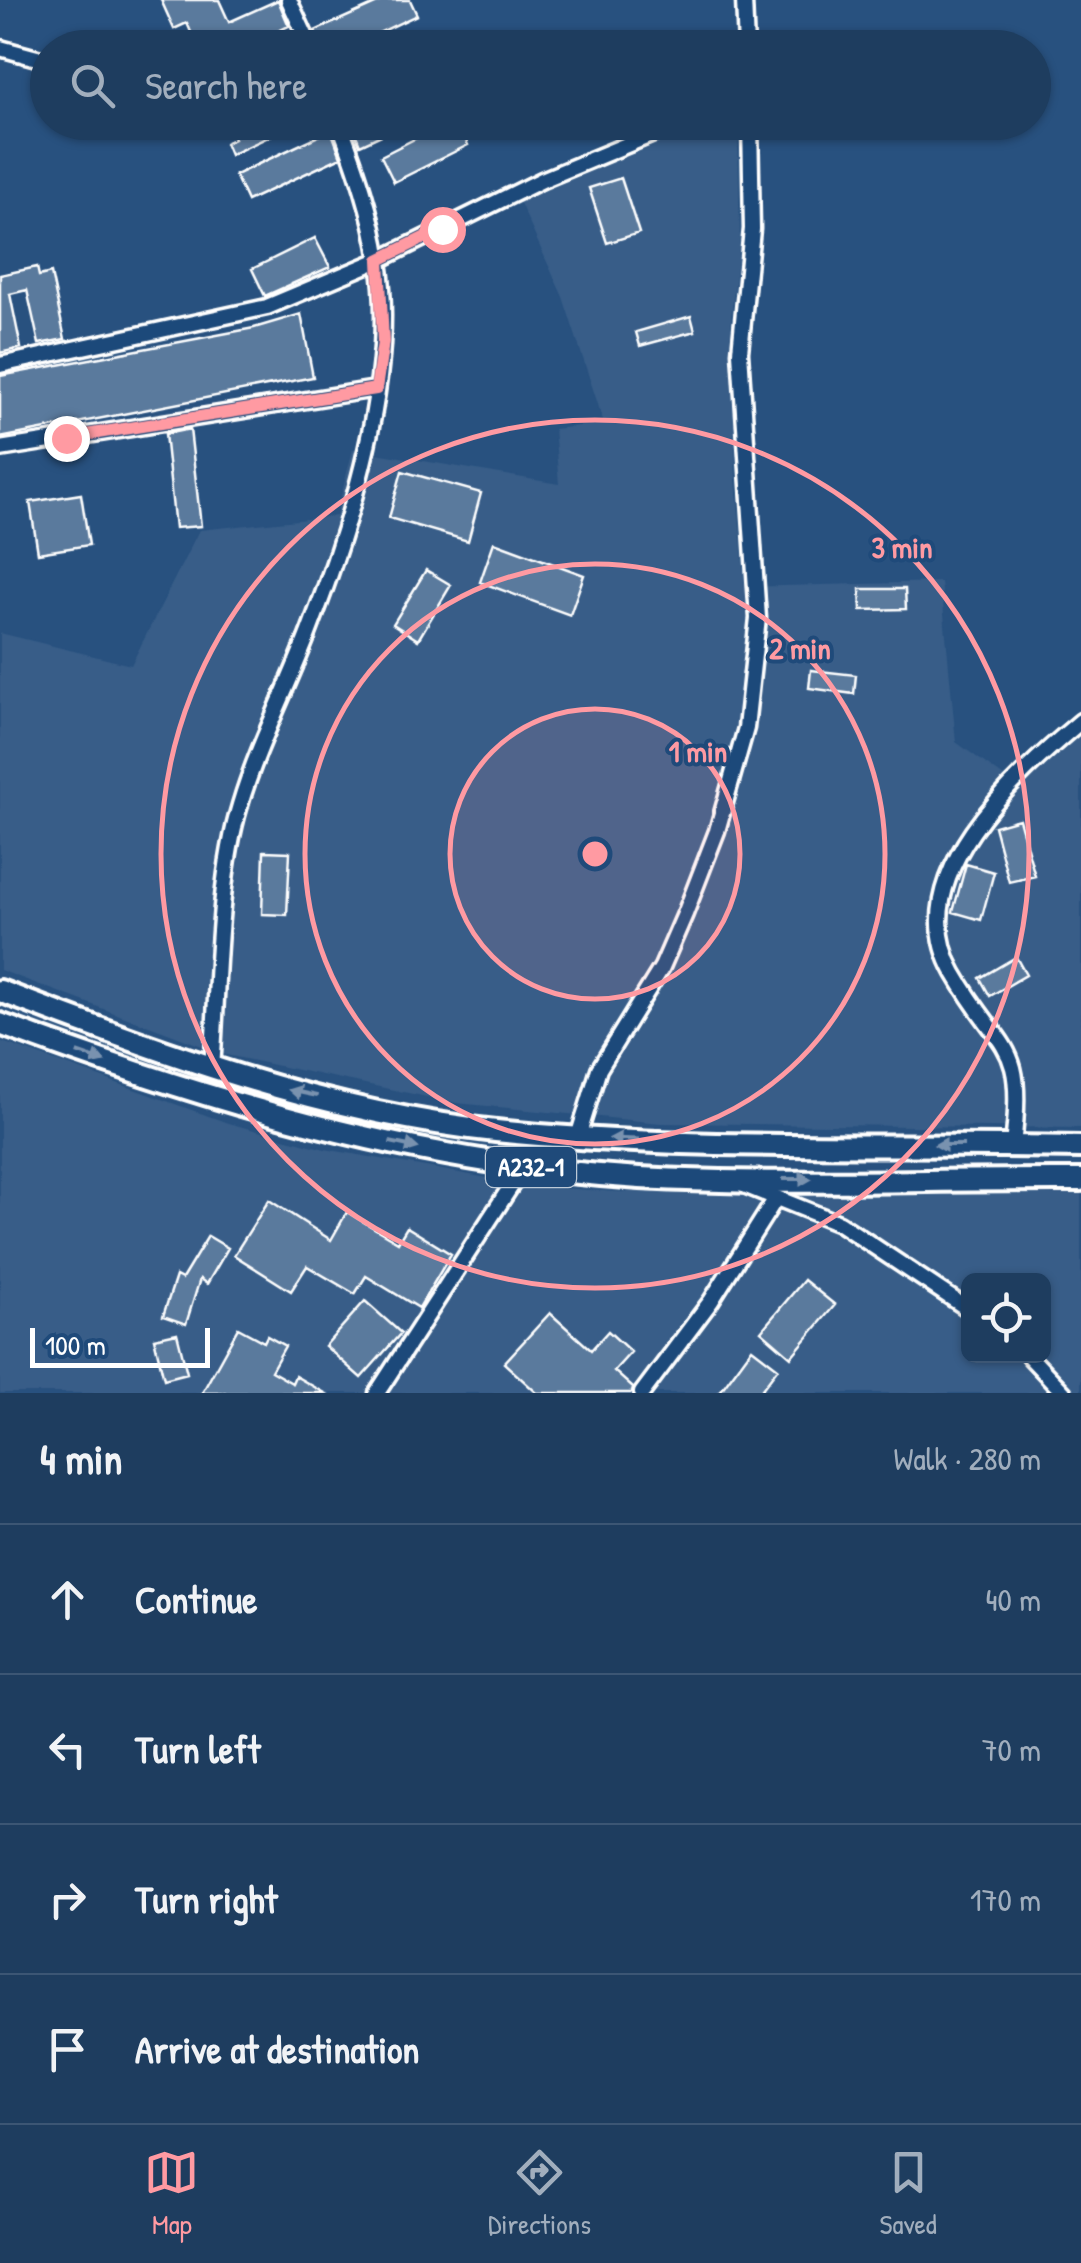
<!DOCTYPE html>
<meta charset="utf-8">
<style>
:root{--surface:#1e3d5f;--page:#2b4868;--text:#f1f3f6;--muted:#a1aebd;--line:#3c5674;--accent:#ff9aa2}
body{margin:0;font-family:"Patrick Hand",sans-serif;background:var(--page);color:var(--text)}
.controls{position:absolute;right:30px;bottom:30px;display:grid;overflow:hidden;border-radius:15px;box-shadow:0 2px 8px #0004}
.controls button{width:90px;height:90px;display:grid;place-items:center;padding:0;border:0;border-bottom:2px solid var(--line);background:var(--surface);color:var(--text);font:50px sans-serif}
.scale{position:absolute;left:30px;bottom:25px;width:180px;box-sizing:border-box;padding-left:10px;border:5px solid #fff;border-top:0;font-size:28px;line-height:35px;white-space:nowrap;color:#fff;-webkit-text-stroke:8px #1f4a7a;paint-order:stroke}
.stop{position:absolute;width:30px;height:30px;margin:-22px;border:8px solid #ff9aa2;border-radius:50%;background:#fff}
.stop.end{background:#ff9aa2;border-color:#fff;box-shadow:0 2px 10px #0008}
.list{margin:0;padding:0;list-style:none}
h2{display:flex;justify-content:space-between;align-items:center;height:130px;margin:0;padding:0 40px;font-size:42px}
h2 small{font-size:32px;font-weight:400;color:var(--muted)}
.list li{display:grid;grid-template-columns:65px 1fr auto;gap:30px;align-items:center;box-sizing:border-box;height:150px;padding:0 40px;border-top:2px solid var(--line)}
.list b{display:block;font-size:38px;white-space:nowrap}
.list em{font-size:32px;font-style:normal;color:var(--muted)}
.icon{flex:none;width:55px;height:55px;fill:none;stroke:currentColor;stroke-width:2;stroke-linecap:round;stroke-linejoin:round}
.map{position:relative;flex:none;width:1081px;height:1393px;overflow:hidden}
.search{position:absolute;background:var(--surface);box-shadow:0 2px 8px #0004;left:30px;right:30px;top:30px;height:110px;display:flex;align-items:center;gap:25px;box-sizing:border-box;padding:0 35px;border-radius:55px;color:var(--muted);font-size:38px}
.sheet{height:730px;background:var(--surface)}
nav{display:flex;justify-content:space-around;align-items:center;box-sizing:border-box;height:140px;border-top:2px solid var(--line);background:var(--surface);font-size:28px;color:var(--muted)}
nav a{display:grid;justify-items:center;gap:5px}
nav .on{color:var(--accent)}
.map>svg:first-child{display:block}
</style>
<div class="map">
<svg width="1081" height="1393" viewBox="0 0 1081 1393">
<rect width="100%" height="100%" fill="#28517f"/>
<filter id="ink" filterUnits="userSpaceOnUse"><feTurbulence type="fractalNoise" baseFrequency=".01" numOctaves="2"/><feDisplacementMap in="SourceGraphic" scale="20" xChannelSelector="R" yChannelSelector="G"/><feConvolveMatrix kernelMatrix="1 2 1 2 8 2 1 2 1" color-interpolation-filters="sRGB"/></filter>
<g filter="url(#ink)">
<!-- built -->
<path fill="#375d88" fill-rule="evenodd" d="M708 123H738L740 242 731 318 736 477 745 587 941 582 956 742 1004 777 1081 708V1128L660 1123 456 1103 226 1055 0 970V633L131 665 199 530 336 516 353 449 559 484 554 429 604 423 563 297 519 201Z
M0 1041 228 1123 325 1149 532 1186 619 1192 866 1188 1081 1193V1393H0ZM968 1280H1044V1356H968Z"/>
<!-- building -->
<path fill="#5a7a9d" stroke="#fff" stroke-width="2.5" d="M161 0H219L229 22 278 0 289 26 242 48H198L187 23 174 29Z
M384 0H410L417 15 347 48H321L315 31Z
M236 122H300L230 155 225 143 234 139 229 126Z
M351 122H409L360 145Z
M448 122H457L468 145 394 182 381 156Z
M331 130 341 157 247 201 235 175Z
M621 178 639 233 607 243 589 188Z
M315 238 330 267 265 296 252 269Z
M37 267 39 276 51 273 65 339 39 344 27 290 10 294 21 348 0 353V275Z
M301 314 313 377 0 438V376L254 328Z
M691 316 695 331 640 346 636 332Z
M190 429 201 526 175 528 165 434Z
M402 471 481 493 468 541 389 518Z
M81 494 89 545 38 553 30 502Z
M494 542 584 575 570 615 480 582Z
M426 570 451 585 418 640 393 624Z
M860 589H905L906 609 861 610Z
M811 670 856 675 854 694 809 688Z
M1019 819 1035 876 1009 882 994 826Z
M264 851 290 852 287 915 262 914Z
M966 864 994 872 981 920 953 912Z
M1016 957 1026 975 990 996 980 978Z
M269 1200 331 1240 347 1212 398 1242 407 1227 451 1254 419 1308 366 1276 355 1294 307 1266 291 1291 234 1255Z
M208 1236 228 1248 207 1284 200 1279 186 1324 163 1316 176 1276 182 1279Z
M804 1280 835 1305 791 1357 761 1331Z
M365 1301 401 1333 361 1378 325 1346Z
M550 1313 591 1350 608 1331 631 1352 614 1371 633 1388 632 1393H537L504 1363Z
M238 1328 264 1342 267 1336 285 1346 271 1371 292 1383 295 1376 325 1393H202Z
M177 1333 187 1373 164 1379 154 1338Z
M752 1348 778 1368 759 1393H719Z"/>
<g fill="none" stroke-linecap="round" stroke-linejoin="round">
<defs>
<path id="minor" d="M289 0 311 48
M744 0 746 48
M0 48 48 61
M0 365 267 307 379 260 542 180 682 122
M0 449 376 389
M212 1069C218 988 217 881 240 805 258 744 288 688 310 629 351 522 397 376 379 261 372 213 356 167 339 122
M578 1137 599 1069 662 967 685 914 717 831 746 728 758 618 740 352 752 229 750 122
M1013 1145C1026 1039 1001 1055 954 973 900 878 1015 776 1081 721
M744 1185 839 1223 968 1309
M1029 1356 1064 1393
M377 1393 524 1166
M642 1393 711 1301 776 1198"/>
<path id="highway" d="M0 991C159 1052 325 1113 496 1131 690 1151 887 1143 1081 1147
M0 1024C206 1101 419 1165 640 1178 786 1186 935 1179 1081 1180"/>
</defs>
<!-- minor casing -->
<use href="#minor" stroke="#fff" stroke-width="21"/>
<!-- highway casing -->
<use href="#highway" stroke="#fff" stroke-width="28"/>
<!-- minor -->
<use href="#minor" stroke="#1f4a7a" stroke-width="14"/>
<!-- highway -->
<use href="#highway" stroke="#1f4a7a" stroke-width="20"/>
</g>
<!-- one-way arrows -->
<defs><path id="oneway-solid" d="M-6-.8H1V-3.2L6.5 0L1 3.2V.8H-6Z" transform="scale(2.5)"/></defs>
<g fill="#7992af">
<use href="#oneway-solid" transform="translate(91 1057) rotate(19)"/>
<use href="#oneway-solid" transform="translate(303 1093) rotate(-168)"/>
<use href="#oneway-solid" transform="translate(624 1139) rotate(-178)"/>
<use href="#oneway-solid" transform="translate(404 1145) rotate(12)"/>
<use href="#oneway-solid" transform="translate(949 1145) rotate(-180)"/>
<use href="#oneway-solid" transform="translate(797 1179)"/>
</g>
</g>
<g fill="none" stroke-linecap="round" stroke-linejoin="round" filter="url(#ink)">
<!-- route -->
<path stroke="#ff9aa2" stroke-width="12" d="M66 438 376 389 383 342 379 260 442 229"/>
</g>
<!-- distance rings -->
<circle cx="595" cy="854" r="145" fill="#ff9aa2" fill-opacity=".12"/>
<g fill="none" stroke="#ff9aa2" stroke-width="5">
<circle cx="595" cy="854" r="145"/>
<circle cx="595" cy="854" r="290"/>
<circle cx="595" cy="854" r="434"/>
</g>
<g text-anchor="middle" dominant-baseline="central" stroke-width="8" stroke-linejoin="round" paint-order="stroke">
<!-- shield labels -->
<rect fill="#1f4a7a" stroke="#bcc9d7" stroke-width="2.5" x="486" y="1147" width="90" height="40" rx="8"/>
<g font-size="25" font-weight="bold" fill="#fff">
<text x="531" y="1167">A232-1</text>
</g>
</g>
<circle cx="595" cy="854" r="15" fill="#ff9aa2" stroke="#1f4a7a" stroke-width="5"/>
<g font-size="30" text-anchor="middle" font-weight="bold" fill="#ff9aa2" stroke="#1f4a7a" stroke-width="8" stroke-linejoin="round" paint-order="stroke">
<text x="902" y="558">3 min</text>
<text x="800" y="659">2 min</text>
<text x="698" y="762">1 min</text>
</g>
</svg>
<div class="controls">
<button><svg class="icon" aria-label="locate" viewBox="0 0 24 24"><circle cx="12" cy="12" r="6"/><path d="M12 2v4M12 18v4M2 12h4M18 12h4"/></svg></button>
</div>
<div class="scale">100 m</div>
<div class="stop" style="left:442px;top:229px"></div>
<div class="stop end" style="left:66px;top:438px"></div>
<div class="search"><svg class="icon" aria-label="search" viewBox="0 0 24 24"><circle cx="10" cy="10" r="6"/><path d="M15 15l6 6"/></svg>Search here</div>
</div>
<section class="sheet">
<h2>4 min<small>Walk · 280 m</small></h2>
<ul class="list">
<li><svg class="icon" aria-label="ahead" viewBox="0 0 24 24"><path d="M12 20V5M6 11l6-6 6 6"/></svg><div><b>Continue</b></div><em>40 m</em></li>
<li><svg class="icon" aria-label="left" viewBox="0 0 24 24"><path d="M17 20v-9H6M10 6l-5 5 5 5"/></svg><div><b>Turn left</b></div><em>70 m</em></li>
<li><svg class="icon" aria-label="right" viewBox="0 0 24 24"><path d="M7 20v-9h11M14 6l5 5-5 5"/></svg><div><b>Turn right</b></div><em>170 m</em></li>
<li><svg class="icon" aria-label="arrive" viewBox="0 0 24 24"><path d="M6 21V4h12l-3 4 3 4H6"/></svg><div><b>Arrive at destination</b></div></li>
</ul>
</section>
<nav>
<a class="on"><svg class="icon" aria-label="map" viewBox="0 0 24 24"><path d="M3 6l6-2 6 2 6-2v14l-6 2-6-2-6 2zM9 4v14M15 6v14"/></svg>Map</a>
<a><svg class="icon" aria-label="directions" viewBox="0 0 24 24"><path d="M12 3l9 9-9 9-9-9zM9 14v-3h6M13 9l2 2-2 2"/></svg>Directions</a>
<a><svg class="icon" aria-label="saved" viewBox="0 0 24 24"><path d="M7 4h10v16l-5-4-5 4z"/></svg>Saved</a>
</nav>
